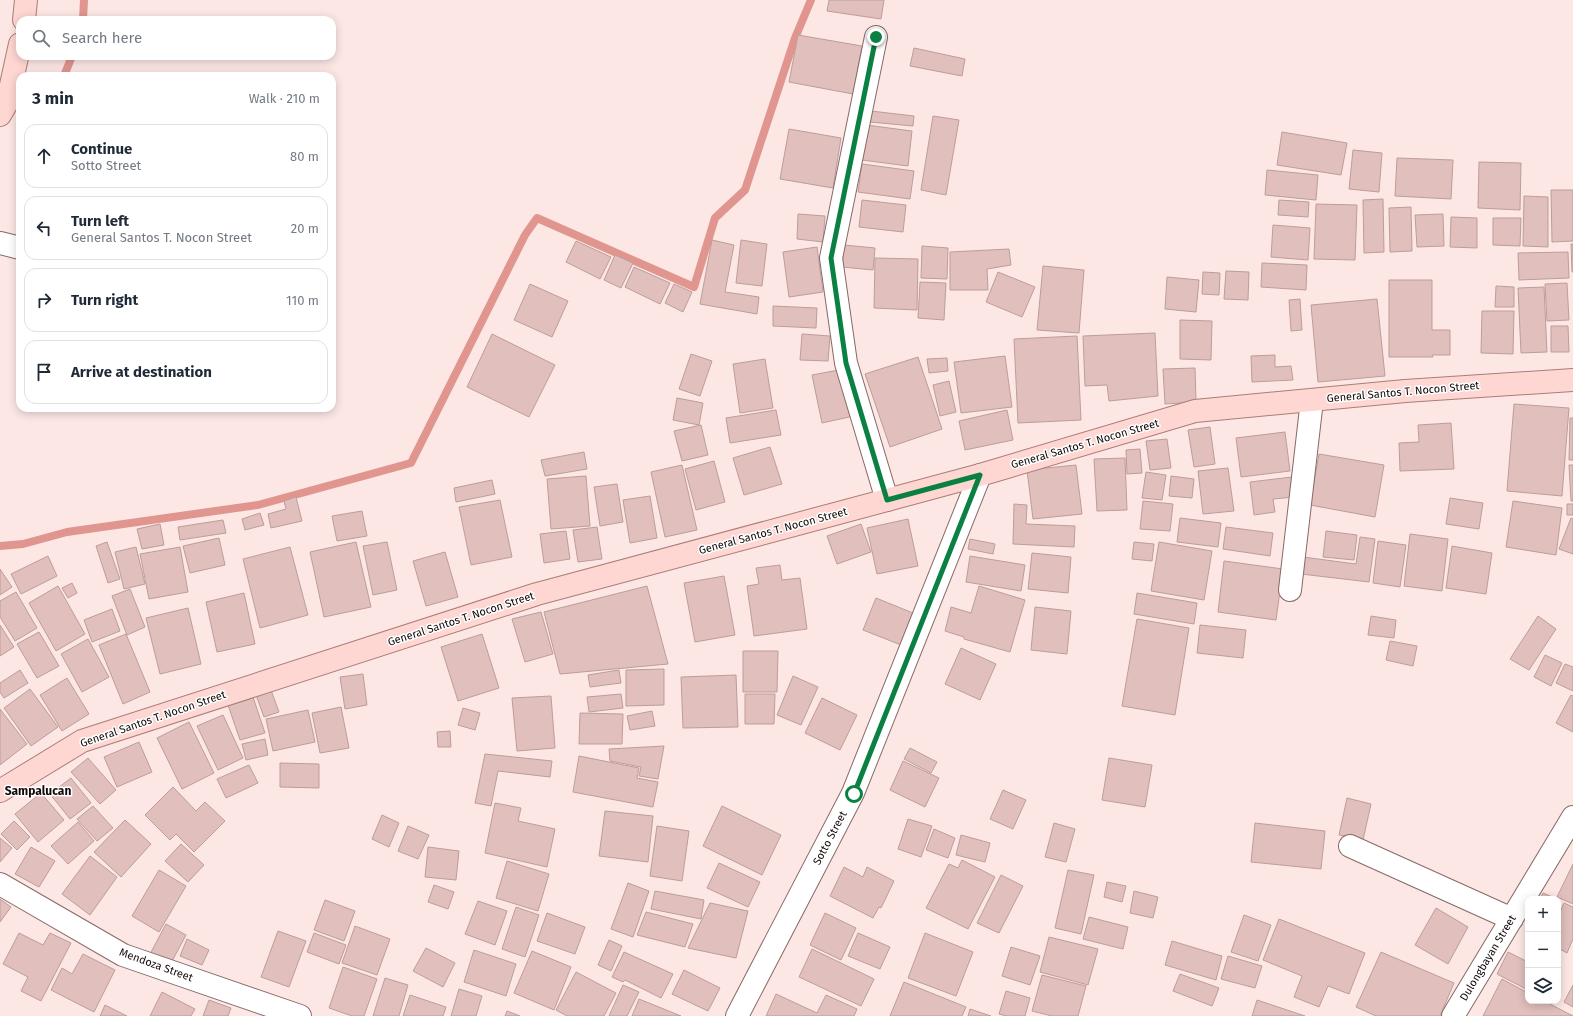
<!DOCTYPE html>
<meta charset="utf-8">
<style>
:root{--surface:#fff;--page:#f2f2f3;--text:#1f2937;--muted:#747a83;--line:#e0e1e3}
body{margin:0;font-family:"Fira Sans",sans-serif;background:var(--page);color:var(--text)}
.controls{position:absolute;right:12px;bottom:12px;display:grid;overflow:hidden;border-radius:8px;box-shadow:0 2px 10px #0003}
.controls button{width:36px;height:36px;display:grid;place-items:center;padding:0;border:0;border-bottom:1px solid var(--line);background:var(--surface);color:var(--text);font:20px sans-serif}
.stop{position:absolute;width:12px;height:12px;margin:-9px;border:3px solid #0b8043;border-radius:50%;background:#fff}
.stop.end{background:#0b8043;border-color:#fff;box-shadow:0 1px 4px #0008}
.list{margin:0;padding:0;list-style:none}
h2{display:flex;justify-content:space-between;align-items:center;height:52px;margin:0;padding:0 16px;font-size:17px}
h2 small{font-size:13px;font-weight:400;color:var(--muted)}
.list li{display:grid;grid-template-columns:26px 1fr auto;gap:12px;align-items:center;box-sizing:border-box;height:64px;margin:0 8px 8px;padding:0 8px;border:1px solid var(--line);border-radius:12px}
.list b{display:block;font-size:15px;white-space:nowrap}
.list p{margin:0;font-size:13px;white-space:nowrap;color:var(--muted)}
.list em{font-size:13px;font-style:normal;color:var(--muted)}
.icon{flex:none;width:22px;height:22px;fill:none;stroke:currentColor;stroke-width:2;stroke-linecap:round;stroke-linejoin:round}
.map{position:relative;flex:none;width:1573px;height:1016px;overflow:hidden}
.search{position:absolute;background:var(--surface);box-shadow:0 2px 10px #0003;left:16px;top:16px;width:320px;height:44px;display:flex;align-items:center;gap:10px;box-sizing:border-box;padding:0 14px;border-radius:12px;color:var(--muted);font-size:15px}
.panel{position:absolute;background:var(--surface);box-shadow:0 2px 10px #0003;left:16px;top:72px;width:320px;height:340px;border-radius:12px}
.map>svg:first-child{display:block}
</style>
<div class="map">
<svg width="1573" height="1016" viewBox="0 0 1573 1016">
<rect width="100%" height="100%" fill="#fce7e5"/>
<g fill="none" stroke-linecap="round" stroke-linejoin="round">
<!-- stream -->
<path stroke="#e1958f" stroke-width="8" d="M83 20 84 0
M64 76 72 56
M0 546 23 544 67 532 258 505 411 463 525 235 537 218 694 287 715 218 745 190 795 38 811 0"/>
</g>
<!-- building -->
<path fill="#e1bfbc" stroke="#bd9d99" d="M829 0H884L881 19 827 11Z
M798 35 862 46 853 94 789 82Z
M914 48 965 59 962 76 910 66Z
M871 111 914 116 913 126 870 122Z
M933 116 959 120 946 195 921 190Z
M866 125 912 131 908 166 862 160Z
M789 129 841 138 833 188 780 179Z
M1282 132 1347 143 1341 175 1277 165Z
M1353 150 1382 153 1379 192 1349 189Z
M1397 158 1453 160 1451 199 1395 196Z
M1479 162 1521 163 1520 210 1478 208Z
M862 164 914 171 910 199 858 192Z
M1267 170 1318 175 1316 200 1265 195Z
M1551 190H1573V241L1552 242Z
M1524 196 1548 197V247L1523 246Z
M1383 199 1384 252 1364 253 1363 200Z
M862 200 906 205 903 232 859 227Z
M1279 200 1309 202 1308 217 1278 215Z
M1316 204 1357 205 1355 260 1314 259Z
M1411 207 1412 251 1390 252 1389 208Z
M798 214 825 216 823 242 797 239Z
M1443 214 1444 246 1417 247 1415 215Z
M1451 217 1477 218V248L1450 247Z
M1493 218H1521L1520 246 1493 245Z
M1273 225 1310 228 1308 260 1271 257Z
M712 240 734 245 725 292 759 297 757 314 700 304Z
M741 240 767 244 762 286 736 283Z
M576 241 611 257 600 279 566 262Z
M1571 244H1573V272H1572Z
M844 245 875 248 873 270 842 267Z
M922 246 948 248 947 279 921 278Z
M817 247 823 292 789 297 783 252Z
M1009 249 1011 265 987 269 988 290H950V252Z
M1568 252 1569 278 1519 280 1518 253Z
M615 255 633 263 621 288 604 280Z
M875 258 918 259 917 310 874 308Z
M1262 263 1307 265 1306 290 1261 287Z
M1043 266 1084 270 1079 333 1037 330Z
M634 267 670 283 660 304 625 287Z
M1226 271 1249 272 1248 300 1224 299Z
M998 272 1035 287 1022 317 986 302Z
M1203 272 1220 273 1219 295 1202 294Z
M1167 277 1199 280 1196 312 1165 309Z
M1389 280H1432V330H1450V355H1432L1433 357H1389Z
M920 282 946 283 944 320 918 318Z
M1567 283 1569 320 1547 321 1545 284Z
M530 284 568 301 552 337 514 320Z
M674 284 692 292 683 312 665 303Z
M1496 286 1514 287V307H1495Z
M1544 287 1547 352 1521 353 1518 288Z
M1300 299 1302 330 1291 331 1289 300Z
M1377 299 1385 376 1318 382 1311 305Z
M773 306 817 308 816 328 773 326Z
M1482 311H1514L1513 354 1481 353Z
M1180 320 1212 321 1211 360 1180 359Z
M1551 326H1568L1569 352H1551Z
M1155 333 1158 396 1109 401 1107 385 1085 386 1083 336Z
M492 334 555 365 529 417 467 387Z
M802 334 830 336 828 361 800 360Z
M1077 336 1081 420 1018 423 1014 339Z
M691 354 712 361 700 396 679 389Z
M1275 355V367L1291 366 1293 380 1252 382 1251 356Z
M1005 356 1012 407 961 413 954 362Z
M918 357 942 429 890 447 865 374Z
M947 358 948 371 929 373 927 359Z
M765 359 773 408 740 413 733 364Z
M1195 368 1196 402 1165 404 1163 369Z
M844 369 854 416 822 423 812 375Z
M949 381 956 412 940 416 933 385Z
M677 398 703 403 699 425 673 420Z
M1514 404 1569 408 1562 496 1507 491Z
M776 410 781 435 730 443 726 418Z
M1007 410 1013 440 965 450 959 421Z
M1570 418H1573V460H1569Z
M1451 423 1454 469 1400 471 1399 443 1419 442 1418 425Z
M701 425 708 455 682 461 674 431Z
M1210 427 1215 464 1194 467 1188 430Z
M1285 432 1290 471 1241 477 1236 438Z
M1167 439 1171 468 1150 470 1146 441Z
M770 447 782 484 744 495 733 458Z
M1140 449 1142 473 1127 474 1126 450Z
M584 452 587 469 545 476 541 460Z
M1319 454 1384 465 1375 517 1310 505Z
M1125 458 1127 510 1097 511 1094 459Z
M714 461 725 502 696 510 685 469Z
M682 465 697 530 665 537 651 472Z
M1076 465 1082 514 1033 519 1027 470Z
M1569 465H1573V501H1571Z
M1228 468 1234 511 1203 514 1198 471Z
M1146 472 1166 475 1162 500 1142 498Z
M586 476 590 526 551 529 547 479Z
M1171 476 1194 479 1192 498 1169 496Z
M1292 477 1294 497 1273 499 1275 512 1254 515 1250 482Z
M492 480 495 494 456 502 454 488Z
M617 484 623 522 600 526 594 487Z
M650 496 657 538 630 543 623 500Z
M296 497 302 521 271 528 268 514 286 509 284 501Z
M1450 498 1483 503 1479 529 1446 524Z
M500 500 512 557 471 565 459 507Z
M1143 501 1173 504 1170 531 1140 529Z
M1513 501 1562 508 1556 555 1506 547Z
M1014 504 1027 505 1026 524 1075 526 1074 547 1013 544Z
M1567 504H1573V515H1567Z
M362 511 367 536 337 541 332 516Z
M260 513 264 525 245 530 242 519Z
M1180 518 1221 523 1218 547 1177 542Z
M1571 518 1573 519V554L1559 549Z
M908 519 918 566 877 574 867 528Z
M223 520 226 533 180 540 178 527Z
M160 524 164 545 142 549 137 529Z
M861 524 871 552 837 564 827 536Z
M597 527 602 559 578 562 573 530Z
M1226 527 1273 533 1270 556 1223 549Z
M566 531 570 559 544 563 540 534Z
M1326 531 1357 535 1354 560 1323 557Z
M1410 534 1448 539 1442 591 1404 586Z
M1360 537 1375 539 1369 582 1301 574 1303 557 1356 564Z
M219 538 225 565 190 573 183 546Z
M970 539 995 544 993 554 968 549Z
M1378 541 1406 545 1400 587 1373 583Z
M107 542 120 579 108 583 96 546Z
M356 542 371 607 324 617 310 552Z
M387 542 397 590 373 595 363 546Z
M1134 542 1154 544 1152 561 1132 559Z
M1159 542 1212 551 1204 600 1151 591Z
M1452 546 1492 553 1486 594 1446 588Z
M136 547 145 584 124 589 115 552Z
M180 547 188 592 149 599 140 554Z
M290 547 308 615 260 628 243 559Z
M445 552 458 597 426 606 413 561Z
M1032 553 1071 557 1068 593 1028 589Z
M48 556 57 576 21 594 11 574Z
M970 556 1025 565 1021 591 966 582Z
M1224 561 1283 569 1276 620 1218 612Z
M780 565 782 580 800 578 807 629 754 636 747 586 759 584 756 568Z
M0 569 12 587 0 595Z
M724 576 735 635 695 642 684 583Z
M72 583 77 593 68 598 62 588Z
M58 586 85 634 56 651 29 603Z
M647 586 668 664 560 674 544 612Z
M979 586 1025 600 1010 652 964 639V637L945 631 951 607 971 613Z
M130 589 145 627 127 635 112 596Z
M16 592 37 628 15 641 0 617V601Z
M244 593 255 644 217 652 206 602Z
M1137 593 1197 603 1194 624 1134 614Z
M876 598 913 613 901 645 863 630Z
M1035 607 1071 611 1067 654 1031 650Z
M188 608 201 664 160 674 146 618Z
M112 609 120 631 92 642 84 620Z
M541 612 553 654 525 662 512 619Z
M1371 616 1396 620 1394 638 1368 635Z
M1538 616 1556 629 1529 670 1510 659Z
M1137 619 1189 628 1175 715 1122 706Z
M0 625 14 647 0 656Z
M1200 625 1246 630 1243 658 1197 653Z
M39 632 59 666 37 678 17 644Z
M126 634 150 692 123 704 99 645Z
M482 634 499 688 458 701 441 647Z
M88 639 109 677 82 692 61 654Z
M1390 641 1417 646 1413 666 1386 660Z
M961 648 996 664 980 700 945 684Z
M743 651H778L777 692H743Z
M1545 655 1562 663 1551 686 1534 677Z
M1565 664 1573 667V691L1556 683Z
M664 669V705L626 706V670Z
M20 670 28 683 4 698 0 692V683Z
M619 670 621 683 590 687 588 675Z
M363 674 367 705 345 709 340 677Z
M736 675 738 727 683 728 681 677Z
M793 676 818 687 801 725 777 715Z
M67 678 89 714 62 731 40 695Z
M30 689 58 727 31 746 4 708Z
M271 690 279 712 264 717 256 695Z
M621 694 623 708 589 712 587 697Z
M745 694H775L774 724H745Z
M1571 695 1573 696V732L1556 723Z
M551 696 555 748 517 751 512 698Z
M253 697 265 733 240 740 228 705Z
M822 698 857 715 840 750 805 733Z
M341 707 349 748 320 753 312 713Z
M463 708 480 713 475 730 458 725Z
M0 709 27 744 0 765Z
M308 710 315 742 273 751 266 719Z
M652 711 655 726 630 730 627 716Z
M580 713 623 714 622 744H579Z
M223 715 243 758 218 770 197 726Z
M189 722 214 773 182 789 157 738Z
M450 731 451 747H438L437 732Z
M265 739 268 755 246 760 242 744Z
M139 742 152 772 117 787 104 757Z
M664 746 658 779 639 776 641 767 610 761 609 749Z
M910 748 937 762 931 773 904 759Z
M485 754 552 761 550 777 498 771 491 806 475 803Z
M579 756 639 768 637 778 658 782 653 807 573 792Z
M88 758 116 790 100 804 71 772Z
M1109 758 1152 765 1145 807 1102 800Z
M903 761 939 778 925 807 890 790Z
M280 763 319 764V788L280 787Z
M249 765 258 783 226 798 217 779Z
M71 778 91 803 70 819 50 794Z
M173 787 196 811 205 802 225 821 194 852 176 834 170 840 145 815Z
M1003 790 1026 800 1013 829 990 819Z
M41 793 64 820 38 842 15 814Z
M1347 798 1371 804 1363 840 1339 835Z
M495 803 521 808 518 821 555 829 547 867 485 853Z
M93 806 113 828 97 841 77 819Z
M722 806 781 835 762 875 703 846Z
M605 811 653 816 648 862 599 856Z
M382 815 399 823 389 847 372 839Z
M908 819 932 826 921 857 898 849Z
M125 820 151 844 121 877 94 852Z
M14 821 30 837 17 850 1 834Z
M78 822 94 841 68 864 51 846Z
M1054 823 1075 829 1066 862 1045 857Z
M1255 823 1325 831 1321 869 1251 862Z
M408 826 429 835 418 859 398 851Z
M657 826 689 831 682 881 650 876Z
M934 829 955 838 948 858 926 850Z
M961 835 990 843 985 862 956 855Z
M0 838 12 848 0 862Z
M181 844 204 865 188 882 165 861Z
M31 847 55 861 39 887 15 874Z
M428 847 459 851 456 880 425 877Z
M90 856 117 877 90 915 62 894Z
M962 860 995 877 968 929 926 908 949 864 958 868Z
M507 861 549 874 538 911 496 898Z
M719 863 760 882 748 907 707 888Z
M1573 864V904L1557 897Z
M844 867 863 877 867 867 894 881 881 908 879 907 873 918 830 896Z
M159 870 186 886 159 932 132 916Z
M1068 870 1094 875 1081 934 1055 928Z
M1001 875 1023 886 999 933 977 923Z
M1107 882 1126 886 1122 902 1104 897Z
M628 883 649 891 633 937 611 929Z
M434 885 454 892 448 909 428 902Z
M655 891 704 900 701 919 651 909Z
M1134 891 1158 897 1153 918 1130 913Z
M1543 893 1557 899H1540Z
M0 899 11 907 0 922Z
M325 900 355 911 344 941 314 930Z
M478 901 507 911 495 945 465 934Z
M710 903 748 911 736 958 688 948Z
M1564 903 1573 907V939L1567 953 1558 948V916Z
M516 907 539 915 525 957 502 949Z
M1436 908 1468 927 1448 964 1415 945Z
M646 912 693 924 685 947 637 935Z
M547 913 585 927 575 954 537 941Z
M825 913 856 928 841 960 810 945Z
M1244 915 1271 925 1258 961 1231 952Z
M1089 917 1128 927 1123 949 1083 939Z
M1279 919 1365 953 1349 994 1328 986 1319 1007 1294 997 1302 976 1263 960Z
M166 924 186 935 170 965 150 954Z
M355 926 390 939 377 975 342 963Z
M278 931 306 941 289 987 261 977Z
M19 933 43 945 50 933 71 943 41 1001 21 991 28 977 3 964Z
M314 933 346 945 339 964 307 952Z
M858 933 890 947 880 969 848 956Z
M925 933 973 952 956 996 908 978Z
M1049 937 1098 949 1088 985 1040 972Z
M187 939 209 950 202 965 180 956Z
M609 940 622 946 611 971 598 965Z
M1172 941 1222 956 1216 980 1165 965Z
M1011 947 1040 956 1030 985 1002 976Z
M426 948 455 963 443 987 413 971Z
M812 949 874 979 861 1006 799 977Z
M474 950 516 964 506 996 464 982Z
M532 951 571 967 554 1010 514 993Z
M624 952 673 974 661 998 625 980 623 982 612 977Z
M1381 952 1454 983 1440 1016H1376L1356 1007Z
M1508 952 1528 962V990L1497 974Z
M83 954 115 970 94 1012 51 990 62 968 72 974Z
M1228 956 1262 966 1255 988 1221 979Z
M343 967 377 979 364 1016H352L329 1008Z
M684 970 720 988 708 1011 672 994Z
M576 972 616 993 604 1016H567L556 1010Z
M1180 974 1219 988 1212 1006 1173 991Z
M1042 975 1086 986 1078 1016H1052L1032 1011Z
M385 978 408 985 399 1016H373Z
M1502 979 1528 993V1001H1544L1573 1016H1483Z
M904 982 966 1007 962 1016H890Z
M623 985 639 992 627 1016H609Z
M1573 985V1007L1564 1002Z
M459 989 482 996 476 1016H451Z
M1006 991 1030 998 1025 1016H1006L999 1014Z
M162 992 195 1009 191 1016H150Z
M776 994 817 1013 826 995 857 1009 854 1016H766Z
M410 995 446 1007 443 1016H403Z
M639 999 681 1016H632Z
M209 1000 231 1008 228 1016H203Z
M1257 1000 1305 1016H1252Z
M105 1005 127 1016H100Z
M970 1009 991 1016H968Z
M507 1011 520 1016H505Z"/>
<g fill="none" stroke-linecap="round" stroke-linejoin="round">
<defs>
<path id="minor" d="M876 37 831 258 846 363 887 500
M0 243 20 248
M1290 590 1312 400
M1350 846 1512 919
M0 884 123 955 300 1016
M737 1016 853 793 980 475
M1453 1016 1573 817"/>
<path id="major" d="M24 20 26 0
M0 115 7 103 20 44
M0 791 82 741 537 594 980 475 1195 411 1405 391 1573 380"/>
</defs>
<!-- minor casing -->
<use href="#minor" stroke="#886967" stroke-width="24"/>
<!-- major casing -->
<use href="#major" stroke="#ac7c78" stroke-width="24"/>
<!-- minor -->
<use href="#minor" stroke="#fff" stroke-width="22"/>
<!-- major -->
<use href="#major" stroke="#fed6d2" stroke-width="22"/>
</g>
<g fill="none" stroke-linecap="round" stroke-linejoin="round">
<!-- route -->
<path stroke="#0b8043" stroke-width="5" d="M854 794 980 475 887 500 846 363 831 258 876 37"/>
</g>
<g text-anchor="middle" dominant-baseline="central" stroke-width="3" stroke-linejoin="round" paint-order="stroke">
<!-- street labels -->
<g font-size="11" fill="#140909" stroke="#fff">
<text transform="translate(1403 392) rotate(-5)">General Santos T. Nocon Street</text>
<text transform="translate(1085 444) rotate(-16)">General Santos T. Nocon Street</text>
<text transform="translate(773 531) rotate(-15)">General Santos T. Nocon Street</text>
<text transform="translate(461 619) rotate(-18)">General Santos T. Nocon Street</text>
<text transform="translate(153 719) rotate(-19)">General Santos T. Nocon Street</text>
<text transform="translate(830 838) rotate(-62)">Sotto Street</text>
<text transform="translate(1488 958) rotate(-59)">Dulongbayan Street</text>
<text transform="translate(156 965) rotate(20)">Mendoza Street</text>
</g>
<!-- neighbourhood labels -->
<g font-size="12" font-weight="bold" fill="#140909" stroke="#fff">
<text x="38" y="791">Sampalucan</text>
</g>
</g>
</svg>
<div class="controls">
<button>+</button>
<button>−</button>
<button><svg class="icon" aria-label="layers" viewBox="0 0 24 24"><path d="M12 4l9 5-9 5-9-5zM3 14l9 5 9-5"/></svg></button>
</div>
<div class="stop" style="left:854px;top:794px"></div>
<div class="stop end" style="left:876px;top:37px"></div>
<div class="search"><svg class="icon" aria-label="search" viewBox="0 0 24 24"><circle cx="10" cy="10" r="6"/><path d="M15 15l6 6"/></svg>Search here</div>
<section class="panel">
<h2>3 min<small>Walk · 210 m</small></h2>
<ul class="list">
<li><svg class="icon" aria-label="ahead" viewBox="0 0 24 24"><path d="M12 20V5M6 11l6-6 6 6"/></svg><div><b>Continue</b><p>Sotto Street</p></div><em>80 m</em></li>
<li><svg class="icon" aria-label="left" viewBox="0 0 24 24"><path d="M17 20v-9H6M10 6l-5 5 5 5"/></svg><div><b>Turn left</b><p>General Santos T. Nocon Street</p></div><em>20 m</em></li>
<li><svg class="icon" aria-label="right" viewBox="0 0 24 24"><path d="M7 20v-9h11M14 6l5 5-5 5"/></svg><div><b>Turn right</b></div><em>110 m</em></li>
<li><svg class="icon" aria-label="arrive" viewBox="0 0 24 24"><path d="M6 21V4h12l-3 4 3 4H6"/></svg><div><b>Arrive at destination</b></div></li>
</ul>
</section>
</div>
